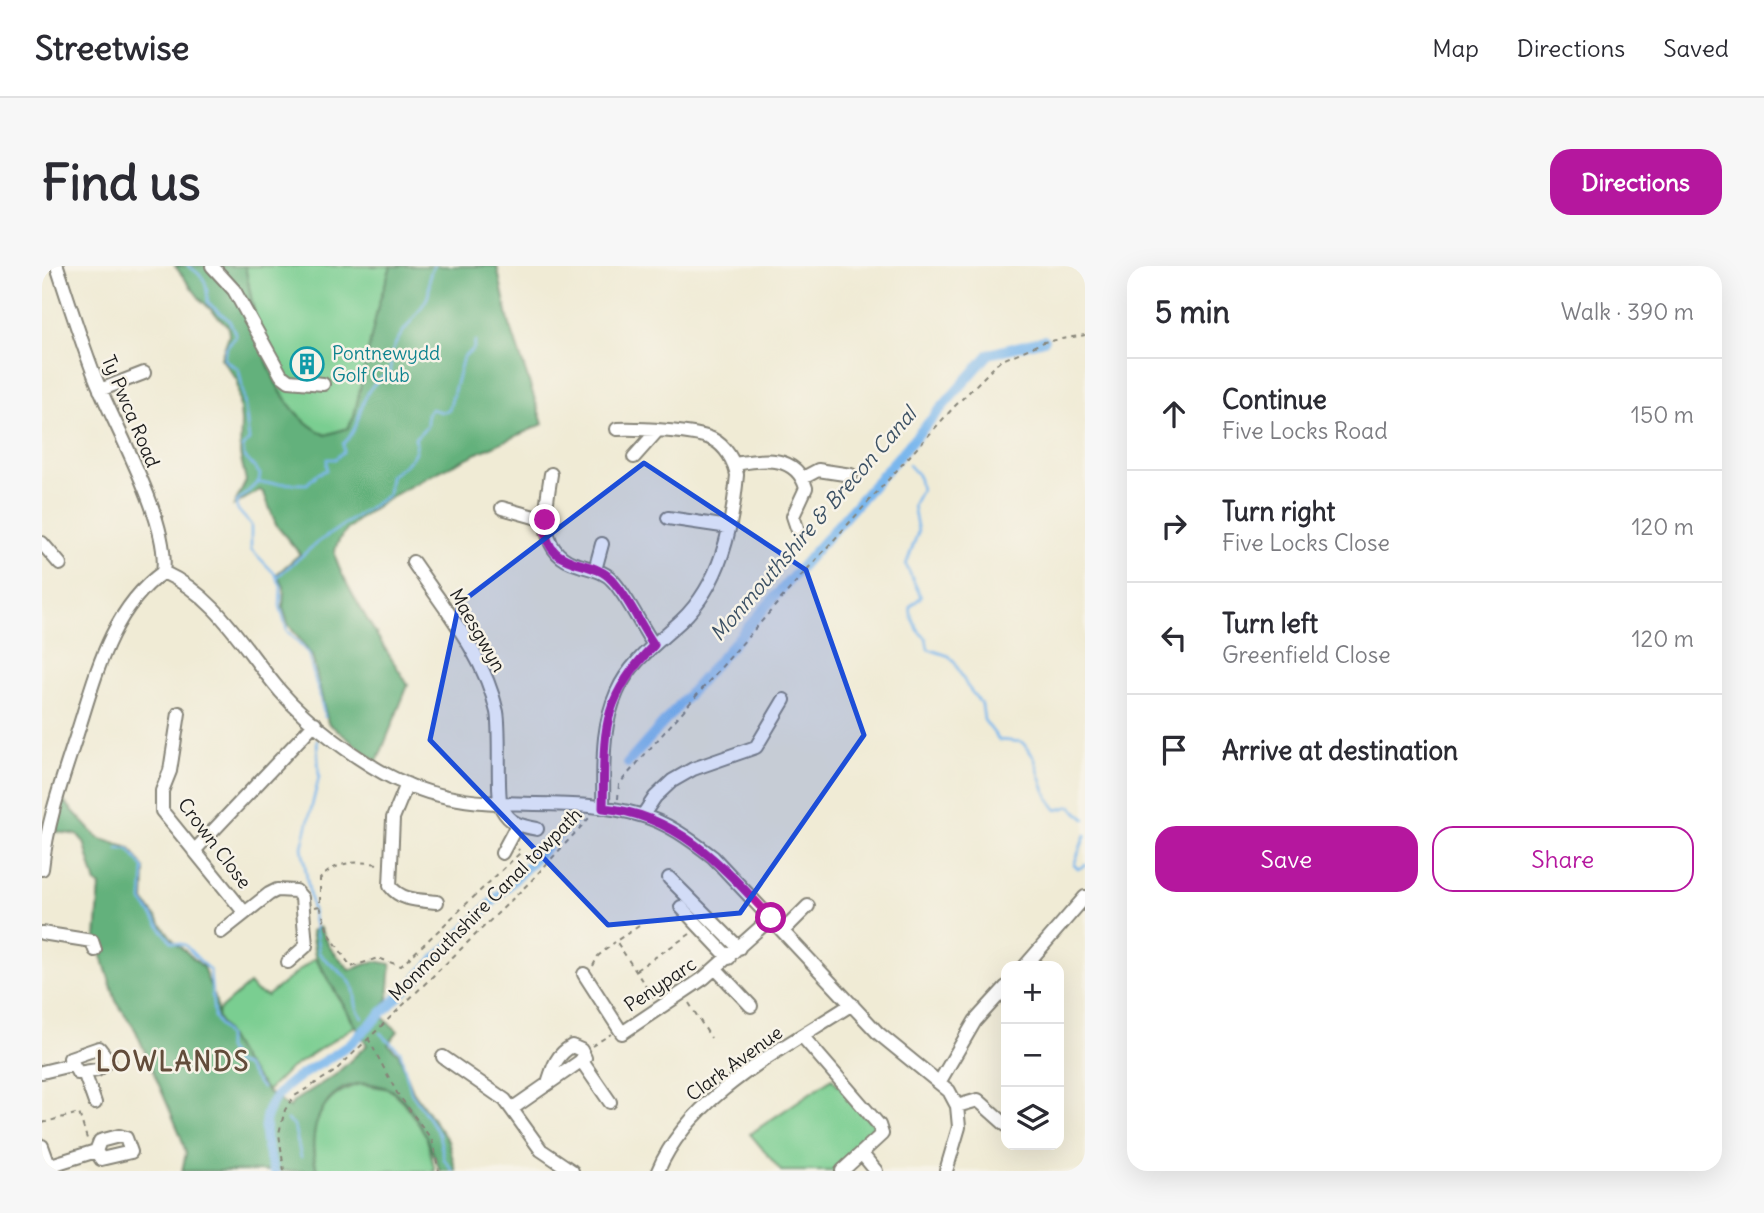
<!DOCTYPE html>
<meta charset="utf-8">
<style>
:root{--surface:#fff;--page:#f7f7f7;--text:#2b2b33;--muted:#7c7c81;--line:#e1e1e2;--accent:#b5179e}
body{margin:0;font-family:Delius,sans-serif;background:var(--page);color:var(--text)}
.controls{position:absolute;right:21px;bottom:21px;display:grid;overflow:hidden;border-radius:14px;box-shadow:0 7px 28px #0002}
.controls button{width:63px;height:63px;display:grid;place-items:center;padding:0;border:0;border-bottom:2px solid var(--line);background:var(--surface);color:var(--text);font:35px sans-serif}
.stop{position:absolute;width:21px;height:21px;margin:-16px;border:5px solid #b5179e;border-radius:50%;background:#fff}
.stop.end{background:#b5179e;border-color:#fff;box-shadow:0 2px 7px #0008}
.list{margin:0;padding:0;list-style:none}
h2{display:flex;justify-content:space-between;align-items:center;height:91px;margin:0;padding:0 28px;font-size:30px}
h2 small{font-size:23px;font-weight:400;color:var(--muted)}
.list li{display:grid;grid-template-columns:46px 1fr auto;gap:21px;align-items:center;box-sizing:border-box;height:112px;padding:0 28px;border-top:2px solid var(--line)}
.list b{display:block;font-size:26px;white-space:nowrap}
.list p{margin:0;font-size:23px;white-space:nowrap;color:var(--muted)}
.list em{font-size:23px;font-style:normal;color:var(--muted)}
.actions{display:flex;gap:14px;padding:21px 28px}
.actions a{flex:1;padding:16px 0;border:2px solid var(--accent);border-radius:21px;text-align:center;font-size:24px;color:var(--accent)}
.actions .main{background:var(--accent);color:#fff}
.icon{flex:none;width:38px;height:38px;fill:none;stroke:currentColor;stroke-width:2;stroke-linecap:round;stroke-linejoin:round}
.map{position:relative;flex:none;width:1043px;height:905px;overflow:hidden;border-radius:21px}
header{display:flex;align-items:center;gap:42px;box-sizing:border-box;height:98px;padding:0 35px;background:var(--surface);border-bottom:2px solid var(--line)}
header strong{font-size:33px}
nav{display:flex;gap:38px;margin-inline-start:auto;font-size:24px}
.intro{display:flex;align-items:center;justify-content:space-between;box-sizing:border-box;height:168px;padding:0 42px}
h1{margin:0;font-size:49px}
.button{padding:18px 32px;border-radius:21px;background:var(--accent);color:#fff;font-size:24px;font-weight:700}
main{display:flex;gap:42px;padding:0 42px}
aside{flex:1;background:var(--surface);border-radius:21px;box-shadow:0 7px 28px #0002}
.map>svg:first-child{display:block}
</style>
<header>
<strong>Streetwise</strong>
<nav><a>Map</a><a>Directions</a><a>Saved</a></nav>
</header>
<div class="intro"><h1>Find us</h1><a class="button">Directions</a></div>
<main>
<div class="map">
<svg width="1043" height="905" viewBox="0 0 1043 905">
<rect width="100%" height="100%" fill="#f7f3e8"/>
<filter id="ink" filterUnits="userSpaceOnUse"><feTurbulence type="fractalNoise" baseFrequency=".0143" numOctaves="2"/><feDisplacementMap in="SourceGraphic" scale="14" xChannelSelector="R" yChannelSelector="G"/><feConvolveMatrix kernelMatrix="1 2 1 2 8 2 1 2 1" color-interpolation-filters="sRGB"/></filter>
<filter id="wash" filterUnits="userSpaceOnUse"><feTurbulence type="fractalNoise" baseFrequency=".00686" numOctaves="4" result="noise"/><feDisplacementMap in="SourceGraphic" scale="28" xChannelSelector="R" yChannelSelector="G"/><feGaussianBlur stdDeviation="1.57" result="paint"/><feColorMatrix in="noise" values="0 0 0 0 0 0 0 0 0 0 0 0 0 0 0 0 0 1.4 0 .05"/><feComposite in="paint" operator="in"/></filter>
<g filter="url(#wash)">
<rect width="100%" height="100%" fill="#f0ebd5"/>
<!-- green -->
<path fill="#7ace91" stroke="#4b7556" stroke-width="2" d="M203 0H349L336 40 312 151 306 162 284 169C223 140 215 59 203 0Z
M273 692 313 760 246 804 225 825 201 796 175 751 176 745 207 718 214 726 225 730Z
M790 812 832 859 833 869 794 905H739L708 868Z
M318 818 347 823 361 836 384 869 393 905H276C263 866 277 829 318 818Z"/>
<!-- forest -->
<path fill="#63b17b" stroke="#40664c" stroke-width="2" d="M133 0H203C215 59 223 140 284 169L306 162 312 151 336 40 349 0H455L467 56 501 158C463 176 291 243 293 288 294 308 352 396 366 419L335 496 286 457 270 390 246 358 241 342 242 321 235 308 258 288 234 259 222 227 218 224 192 239 204 215 198 188 199 155 195 114 179 92 187 69 186 60 159 34Z
M20 533 56 572 88 582 103 603 102 635 132 675 161 701 174 736 175 751 201 796 226 826 247 842 252 835 293 809 325 779 273 690 269 665 277 661 289 683 308 704 333 695 349 698 346 733 336 747 356 765 346 778 356 787 371 825 406 875 414 905H398C390 883 371 833 347 823 291 799 260 857 275 905H140L144 887 138 868 94 765 74 735 54 672 58 619 54 618 42 576 36 569 14 566Z"/>
<g fill="none" stroke-linecap="round" stroke-linejoin="round">
<!-- stream -->
<path stroke="#7ab7ed" stroke-width="2.5" d="M146 0C164 11 165 17 166 37L187 54 194 69 184 82 182 93C187 98 191 99 196 103 199 106 206 164 207 174L201 182 202 190 218 208 217 215 194 237 195 243 209 259V283L233 308 239 320 238 340 245 365 266 387 283 451
M867 199 876 209 879 224 871 239 876 266 864 299 879 331 869 340C867 350 875 366 884 372L886 383 907 390 913 397 925 420 940 439 942 454 957 474 980 476C984 481 991 488 993 494 999 512 1002 529 1015 544L1029 540 1043 553
M217 217 265 218 275 208 285 204V193H293L302 185 301 178C325 157 311 124 349 106 344 74 372 58 385 32 390 22 384 9 392 0
M236 310 276 276 346 229 348 210C361 200 379 190 373 172L385 160V148L389 143 400 146 407 144 421 91 431 84 433 76
M275 474 277 511 260 581 277 687C287 699 303 706 310 719 316 731 310 738 320 751
M1043 569 1032 599 1036 603 1043 599
M76 583H87L102 603 100 635 124 669 130 676 143 679 168 705 172 751 185 770V783L193 797 203 800 220 822
M338 767 358 785 369 826 397 868 402 893 411 905
M245 854 252 860 259 891"/>
<!-- canal -->
<path stroke="#7ab7ed" stroke-width="10" d="M586 497 947 88 1002 74
M232 905C225 884 217 859 229 838 249 806 286 799 312 774 386 703 457 629 529 556"/>
</g>
</g>
<g filter="url(#ink)">
<g fill="none" stroke-linecap="round" stroke-linejoin="round">
<defs>
<path id="minor" d="M15 0C27 37 39 75 53 111 72 160 129 257 121 306
M170 0 192 24 239 109 247 115 281 118
M58 124 102 107
M592 191 616 164
M693 198C721 193 754 188 764 222L751 250 755 262
M509 208C504 241 493 288 537 299 548 303 563 305 571 315 587 333 598 359 612 379
M761 212 776 204 809 209
M460 242 503 254
M626 252 687 261
M0 277 18 298
M371 296C403 343 443 390 455 446 459 467 454 532 460 543 468 558 479 560 495 563
M553 304 560 278
M121 306C176 331 202 383 239 426 266 457 316 495 353 513 438 555 515 525 598 549 625 556 649 574 671 591L836 767 907 825 915 840 917 861 904 905
M137 447 128 505 120 525V545L202 646
M365 518 351 552 348 620C359 635 377 634 395 636
M561 542C562 502 558 464 575 426 588 396 615 377 639 355 679 317 690 263 695 209 692 195 684 180 670 173 654 165 594 162 575 163
M601 549 613 531 630 515 651 503 714 481 742 434
M152 585 273 457
M460 587 475 559
M0 603C5 557 19 517 33 474 53 413 67 345 121 306
M627 612 697 682
M639 641 687 692
M741 665 766 640
M179 666 227 628 235 624 254 625 260 632 264 680 246 696
M0 667 50 675 53 684
M983 700 1043 631
M674 703 709 740
M542 708 580 767 662 712 729 652
M761 771 837 859 840 868 800 905
M57 782 67 795 55 804 36 807 28 792Z
M401 791 463 834 499 884 530 905
M539 794 568 836
M0 806 29 799
M42 806 53 837
M898 815 933 755 964 721
M915 840 936 834 964 859
M471 842 543 792 539 784 530 780C514 789 511 801 506 817
M0 880 9 905
M820 888 834 905
M6 900 54 885 58 875 77 870 84 872 89 886 59 893 54 885
M616 905C648 828 743 782 810 738"/>
</defs>
<!-- minor casing -->
<use href="#minor" stroke="#868478" stroke-width="16"/>
<!-- path -->
<path stroke="#868478" stroke-width="2" stroke-dasharray="5 5" stroke-linecap="butt" d="M576 533 577 518 761 308 912 141 958 95 1002 76 1043 69
M278 640 286 666 309 701 336 692 359 700 479 586 476 583
M272 641 278 640V613C294 595 314 595 336 598
M597 660 574 675 612 733
M551 700 556 690 573 676
M594 704 648 668
M647 737 669 772
M326 772 355 827 390 874 397 905
M550 780 569 768
M0 857 37 847 46 876
M242 905 237 867 243 844 251 831 292 806 489 615 547 552"/>
<!-- minor -->
<use href="#minor" stroke="#fff" stroke-width="12"/>
</g>
</g>
<g fill="none" stroke-linecap="round" stroke-linejoin="round" filter="url(#ink)">
<!-- route -->
<path stroke="#b5179e" stroke-width="9" d="M503 254C501 307 549 290 570 314 587 332 598 359 612 379 556 436 563 468 561 542 635 548 682 601 729 652"/>
</g>
<!-- marked area -->
<path fill="#1d4ed8" fill-opacity="0.2" stroke="#1d4ed8" stroke-width="5" stroke-linejoin="round" d="M602 197 764 304 822 469 698 647 566 659 388 474 417 338Z"/>
<!-- icons -->
<defs>
<symbol id="building-ring" viewBox="-11 -11 22 22"><circle r="9.5" fill="#f7f3e8" stroke="#0f9aa8" stroke-width="1.5"/><path d="M-4-6H4V6H1V3H-1V6H-4ZM-2.5-4.3h1.7v1.8h-1.7ZM.8-4.3h1.7v1.8H.8ZM-2.5-1h1.7V.8h-1.7ZM.8-1h1.7V.8H.8Z" fill="#0f9aa8"/></symbol>
</defs>
<g fill-rule="evenodd">
<use href="#building-ring" x="246" y="79" width="38" height="38"/>
</g>
<g text-anchor="middle" dominant-baseline="central" stroke-width="5" stroke-linejoin="round" paint-order="stroke">
<!-- culture labels -->
<g font-size="19" fill="#0d838f" stroke="#f7f3e8" text-anchor="start">
<text x="290" y="87">Pontnewydd<tspan x="290" dy="22">Golf Club</tspan></text>
</g>
<!-- street labels -->
<g font-size="19" fill="#1c1c1c" stroke="#f7f3e8">
<text transform="translate(89 145) rotate(67)">Ty Pwca Road</text>
<text transform="translate(436 364) rotate(60)">Maesgwyn</text>
<text transform="translate(173 577) rotate(53)">Crown Close</text>
<text transform="translate(443 638) rotate(-45)">Monmouthshire Canal towpath</text>
<text transform="translate(618 718) rotate(-34)">Penyparc</text>
<text transform="translate(692 797) rotate(-36)">Clark Avenue</text>
</g>
<!-- water labels -->
<g font-size="21" font-style="italic" fill="#3d5265" stroke="#f7f3e8">
<text transform="translate(771 258) rotate(-49)">Monmouthshire &amp; Brecon Canal</text>
</g>
<!-- district labels -->
<g font-size="26" font-weight="bold" letter-spacing="2" fill="#624c3a" stroke="#f7f3e8">
<text x="131" y="795">LOWLANDS</text>
</g>
</g>
</svg>
<div class="controls">
<button>+</button>
<button>−</button>
<button><svg class="icon" aria-label="layers" viewBox="0 0 24 24"><path d="M12 4l9 5-9 5-9-5zM3 14l9 5 9-5"/></svg></button>
</div>
<div class="stop" style="left:729px;top:652px"></div>
<div class="stop end" style="left:503px;top:254px"></div>
</div>
<aside>
<h2>5 min<small>Walk · 390 m</small></h2>
<ul class="list">
<li><svg class="icon" aria-label="ahead" viewBox="0 0 24 24"><path d="M12 20V5M6 11l6-6 6 6"/></svg><div><b>Continue</b><p>Five Locks Road</p></div><em>150 m</em></li>
<li><svg class="icon" aria-label="right" viewBox="0 0 24 24"><path d="M7 20v-9h11M14 6l5 5-5 5"/></svg><div><b>Turn right</b><p>Five Locks Close</p></div><em>120 m</em></li>
<li><svg class="icon" aria-label="left" viewBox="0 0 24 24"><path d="M17 20v-9H6M10 6l-5 5 5 5"/></svg><div><b>Turn left</b><p>Greenfield Close</p></div><em>120 m</em></li>
<li><svg class="icon" aria-label="arrive" viewBox="0 0 24 24"><path d="M6 21V4h12l-3 4 3 4H6"/></svg><div><b>Arrive at destination</b></div></li>
</ul>
<div class="actions"><a class="main">Save</a><a>Share</a></div>
</aside>
</main>
